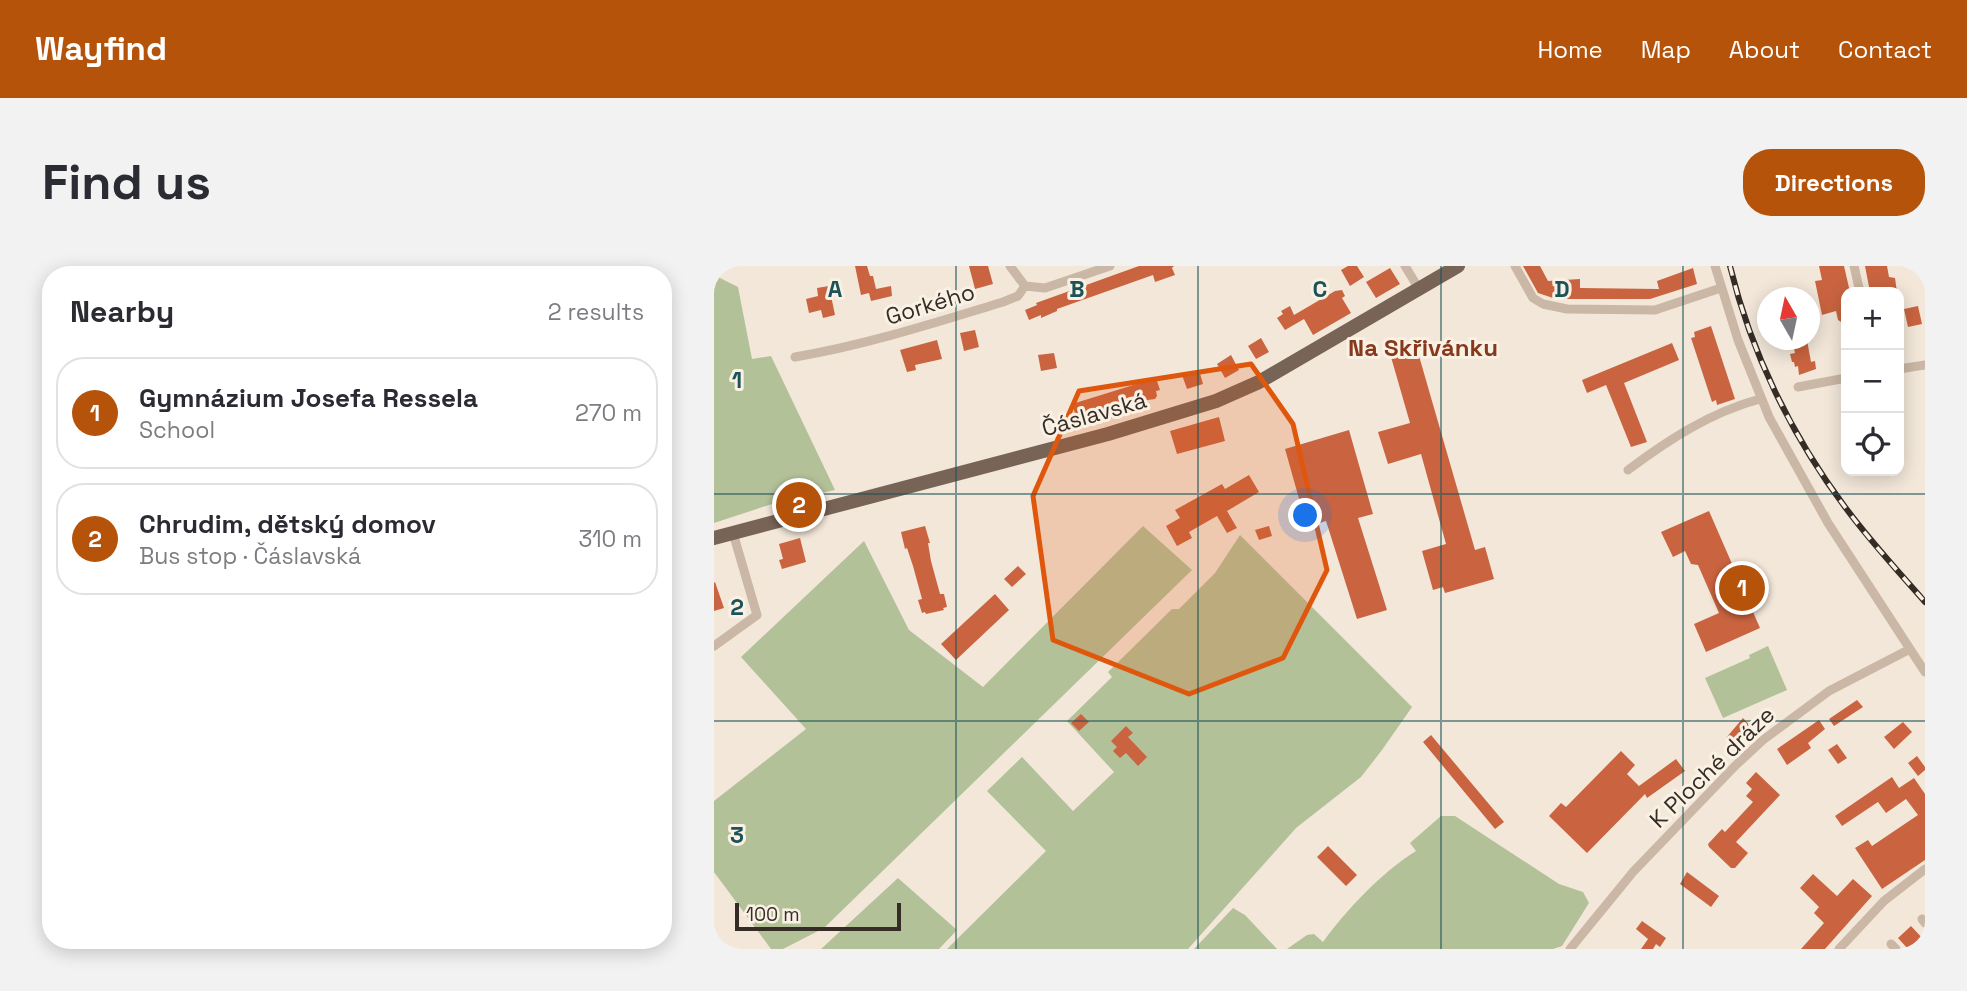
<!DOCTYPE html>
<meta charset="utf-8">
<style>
:root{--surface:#fff;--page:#f2f2f3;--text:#2b2b33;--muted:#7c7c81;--line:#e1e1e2;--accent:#b45309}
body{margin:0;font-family:"Space Grotesk",sans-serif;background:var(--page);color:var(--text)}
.controls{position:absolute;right:21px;top:21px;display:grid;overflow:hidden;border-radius:14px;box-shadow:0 4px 18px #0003}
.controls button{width:63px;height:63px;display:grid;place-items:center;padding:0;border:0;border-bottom:2px solid var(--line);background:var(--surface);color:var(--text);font:35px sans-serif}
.compass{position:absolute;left:1043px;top:21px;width:63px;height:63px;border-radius:50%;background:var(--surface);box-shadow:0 4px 18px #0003;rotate:351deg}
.scale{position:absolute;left:21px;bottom:18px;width:166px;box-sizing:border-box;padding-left:7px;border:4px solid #362c26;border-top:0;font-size:19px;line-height:24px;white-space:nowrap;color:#362c26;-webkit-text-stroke:5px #faf1e5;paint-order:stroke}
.you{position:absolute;left:592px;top:250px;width:24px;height:24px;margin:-18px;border:5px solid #fff;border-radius:50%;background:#1a73e8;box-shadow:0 0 0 10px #1a73e833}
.badge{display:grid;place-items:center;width:46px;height:46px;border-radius:50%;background:var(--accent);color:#fff;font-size:23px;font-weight:700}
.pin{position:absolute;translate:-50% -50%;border:4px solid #fff;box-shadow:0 2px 7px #0006}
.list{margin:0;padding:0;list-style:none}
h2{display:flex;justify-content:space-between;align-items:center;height:91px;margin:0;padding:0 28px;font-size:30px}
h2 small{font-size:23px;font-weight:400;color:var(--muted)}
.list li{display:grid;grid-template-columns:46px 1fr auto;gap:21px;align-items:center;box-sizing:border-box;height:112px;margin:0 14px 14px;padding:0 14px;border:2px solid var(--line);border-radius:28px}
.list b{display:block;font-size:26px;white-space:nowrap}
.list p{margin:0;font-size:23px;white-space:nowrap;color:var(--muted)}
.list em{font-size:23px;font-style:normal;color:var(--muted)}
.icon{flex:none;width:38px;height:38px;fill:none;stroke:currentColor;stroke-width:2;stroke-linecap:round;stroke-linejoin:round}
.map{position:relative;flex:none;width:1211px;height:683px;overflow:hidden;border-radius:28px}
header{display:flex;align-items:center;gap:42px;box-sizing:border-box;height:98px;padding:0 35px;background:var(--accent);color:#fff}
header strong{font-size:33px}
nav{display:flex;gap:38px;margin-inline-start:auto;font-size:24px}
.intro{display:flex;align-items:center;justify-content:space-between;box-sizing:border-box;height:168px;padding:0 42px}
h1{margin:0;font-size:49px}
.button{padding:18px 32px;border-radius:28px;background:var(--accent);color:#fff;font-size:24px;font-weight:700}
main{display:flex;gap:42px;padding:0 42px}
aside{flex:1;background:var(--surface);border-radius:28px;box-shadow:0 4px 18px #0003}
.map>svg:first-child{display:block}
</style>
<header>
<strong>Wayfind</strong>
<nav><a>Home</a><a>Map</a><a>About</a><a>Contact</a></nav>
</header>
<div class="intro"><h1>Find us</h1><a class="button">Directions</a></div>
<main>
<aside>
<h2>Nearby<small>2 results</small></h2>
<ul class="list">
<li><span class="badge">1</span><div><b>Gymnázium Josefa Ressela</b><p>School</p></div><em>270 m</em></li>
<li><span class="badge">2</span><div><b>Chrudim, dětský domov</b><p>Bus stop · Čáslavská</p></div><em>310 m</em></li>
</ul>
</aside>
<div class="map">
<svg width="1211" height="683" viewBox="0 0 1211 683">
<rect width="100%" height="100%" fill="#f2e7d9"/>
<!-- green -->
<path fill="#b3c199" d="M0 9 24 21 38 93 57 90 121 224 61 237 0 257Z
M429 260 478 304 110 662 69 683H57L0 606V535L92 463 27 391 150 275 195 364 269 421Z
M526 269 698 441 668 484 647 511 582 562 474 683H233L332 585 273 525 308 491 359 545 400 506 353 455 398 411 394 406 458 343H465L501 307Z
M1054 380 1073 424 1009 452 991 412 1036 392 1035 389Z
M727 550H741L845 618 869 626 875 637 848 680 839 683H573L593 669 600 668 609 676C633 643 667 607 702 585L696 577Z
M184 612 243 664 225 683H107Z
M519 642 531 649 563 683H480Z"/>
<!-- building -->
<path fill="#ca6440" d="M141 0H153L156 10H159L162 23 177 20 178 30 157 35 155 27 147 29Z
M255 0H274L279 18 261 23Z
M425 0H460L458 2 461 9 441 16 439 9 343 43V45L327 52V49L315 54 311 44 323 39 322 37Z
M634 0H643L650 11 636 20 627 4Z
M809 0H826L834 15 866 13V22L945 23 943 15 979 2 983 18 936 33H842L824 27Z
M1105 0H1130L1136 26H1132V59L1124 54 1122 45 1108 49 1101 15 1108 14Z
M1151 0H1173L1175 11 1181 12 1183 26H1156Z
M676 2 686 18 662 32 652 16Z
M115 20 121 49 109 52 107 44 95 47 92 33 104 30 103 22Z
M628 24 631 30 628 32 637 47 599 69 590 53 571 64 563 52 569 48 567 45 576 40 580 49 621 25Z
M1204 40 1208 58 1194 61 1190 43Z
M997 60 1021 133 1003 139 1002 134 998 136 977 72 981 71 980 66Z
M261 64 265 81 250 85 246 67Z
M547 72 555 86 542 93 534 80Z
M223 74 228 93 201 99 202 104 193 106 186 84Z
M1078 74H1093L1097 96 1101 95 1102 103 1085 109 1084 100 1081 101 1080 96H1078L1076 88 1081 87Z
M958 77 965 94 910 117 933 176 917 181 892 119 873 127 868 114Z
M703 83 761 284 771 281 780 313 731 327 729 321 719 324 708 285 732 278 707 188 674 198 664 166 696 157 677 91Z
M340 87 343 102 327 105 324 89Z
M517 89 525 104 511 112 503 98Z
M485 104 489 118 473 123 468 109Z
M442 112 446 124 442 125 443 130 441 133 426 135 424 129 407 134 409 140 363 154 358 138Z
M505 151 511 175 463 188 456 165Z
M635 164 659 248 644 252 673 344 643 353 612 255 593 261 571 183Z
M535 209 545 226 513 245 523 262 513 267 503 250 475 266 478 272 463 280 452 260 466 252 461 244 508 218 511 223Z
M995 245 1046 362 992 386 980 358 1005 347 984 299 977 298 971 285 959 291 947 266Z
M211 260 216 277H214L217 295 226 328H230L233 341 229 342 230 344 212 348 211 346 208 347 204 334 208 333 199 300 193 282 191 283 187 266Z
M555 260 558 270 545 274 541 264Z
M86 272 92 296 68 303 65 294 69 293 65 278Z
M304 300 312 308 298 321 290 313Z
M1 316 10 342 0 345V317Z
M281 328 295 344 242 394 227 378Z
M1143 434 1149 441 1120 460 1115 453Z
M367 448 375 456 365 465 357 457Z
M1029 452 1040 464 1020 480 1012 472Z
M1105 454 1111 463 1094 477 1097 482 1073 499 1063 483Z
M1189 456 1198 466 1180 483 1170 471Z
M412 460 419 467 414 471 433 491 424 500 412 487 406 492 399 485 403 481 397 475Z
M717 469 790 556 781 563 709 476Z
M1123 478 1133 492 1124 498 1114 484Z
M907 485 921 499 913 508 925 520 962 493 971 505 933 532 931 528 873 587 835 550 847 537 852 541Z
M1203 490 1211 501V504L1204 510 1194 497Z
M1042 506 1066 529 1022 576 1034 587 1021 602H1017L995 581 994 578 1008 563 1011 566 1039 536 1032 530 1038 523 1032 517Z
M1178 511 1185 522 1200 512 1211 528V594L1168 623 1141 582 1154 574 1158 580 1204 549 1192 533 1172 547 1164 536 1128 560 1121 550Z
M614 580 643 609 632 620 603 591Z
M973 606 1005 630 997 641 966 618Z
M1099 608 1123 630 1139 613 1158 630 1111 683H1087L1110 657 1100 647 1105 641 1086 622Z
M928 655 952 672 946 681 942 678 939 683H927L934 673 922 663Z
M1197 660 1211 675V683H1194L1184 672Z"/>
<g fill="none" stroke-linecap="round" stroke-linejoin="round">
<!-- street -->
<path stroke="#cab7a5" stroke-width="9" d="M296 0 311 20 331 22 396 0
M691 0 705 23
M801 0 819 32 829 38 853 43 941 44 1007 22
M1001 0 1024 74 1055 151 1114 257 1211 406
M1140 0 1146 26
M81 91C152 79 220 57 289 36L304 30 311 20
M1185 103 1211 99
M1084 121 1132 112
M914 204C954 174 997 146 1046 133
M0 380 43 349 19 267
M1208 653 1211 657
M1177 678 1182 683
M856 683 919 606 1022 499 1049 474 1115 425 1196 383
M1125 683 1170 635 1211 603"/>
<!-- primary -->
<path stroke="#786357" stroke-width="14" d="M0 272 394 168 502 135 545 116 744 0"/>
<defs>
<path id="rail" d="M1016 0C1037 87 1078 170 1131 241 1156 275 1184 305 1211 336"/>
</defs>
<!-- rail casing -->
<use href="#rail" stroke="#362c26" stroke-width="6"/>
<!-- rail -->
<use href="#rail" stroke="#faf1e5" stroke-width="3.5" stroke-dasharray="10" stroke-linecap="butt"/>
</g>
<!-- marked area -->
<path fill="#df570d" fill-opacity="0.2" stroke="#df570d" stroke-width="5" stroke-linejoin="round" d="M537 98 579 158 613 304 569 392 475 428 339 374 319 230 365 125Z"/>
<!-- grid -->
<path fill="none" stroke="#1b5358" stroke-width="2" stroke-opacity="0.55" d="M242 0V683M484 0V683M727 0V683M969 0V683M0 228H1211M0 455H1211"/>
<g text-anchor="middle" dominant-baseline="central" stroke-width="6" stroke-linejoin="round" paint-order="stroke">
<!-- street labels -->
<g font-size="23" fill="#362c26" stroke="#faf1e5">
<text transform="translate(216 38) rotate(-17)">Gorkého</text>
<text transform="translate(380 148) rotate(-16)">Čáslavská</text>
<text transform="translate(998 501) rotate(-44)">K Ploché dráze</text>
</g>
<!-- neighbourhood labels -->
<g font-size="24" font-weight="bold" fill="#87391d" stroke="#faf1e5">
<text x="709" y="81">Na Skřivánku</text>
</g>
</g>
<g font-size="23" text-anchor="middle" font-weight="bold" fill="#1b5358" stroke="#faf1e5" stroke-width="6" stroke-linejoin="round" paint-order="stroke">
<text x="121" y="31">A</text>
<text x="363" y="31">B</text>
<text x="606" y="31">C</text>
<text x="848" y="31">D</text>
<text x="23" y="122">1</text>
<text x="23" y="349">2</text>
<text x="23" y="577">3</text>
</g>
</svg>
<div class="controls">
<button>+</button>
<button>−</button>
<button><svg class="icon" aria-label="locate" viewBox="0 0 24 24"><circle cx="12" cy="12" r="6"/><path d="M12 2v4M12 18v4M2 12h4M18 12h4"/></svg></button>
</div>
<svg class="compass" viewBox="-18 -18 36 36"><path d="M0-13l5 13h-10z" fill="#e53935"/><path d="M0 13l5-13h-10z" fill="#7c7c81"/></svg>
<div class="scale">100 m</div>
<div class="you"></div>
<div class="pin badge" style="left:1028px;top:322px">1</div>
<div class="pin badge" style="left:85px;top:239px">2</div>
</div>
</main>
